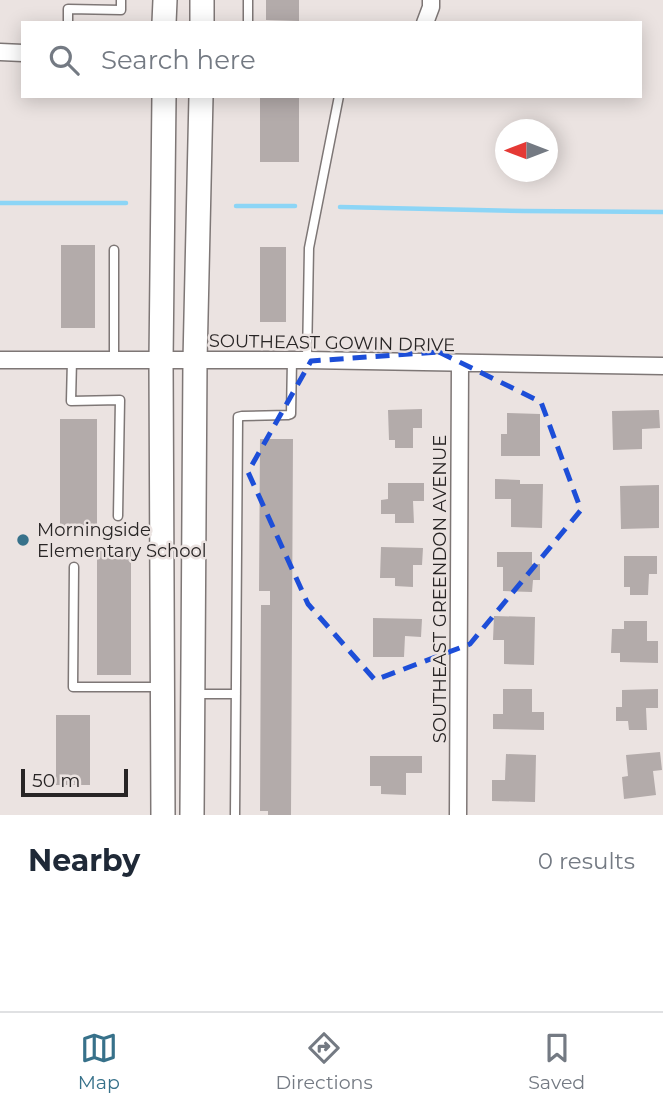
<!DOCTYPE html>
<style>
:root{--surface:#fff;--page:#f2f2f3;--text:#1f2937;--muted:#747a83;--line:#e0e1e3;--accent:#37718a}
body{margin:0;font-family:Montserrat,sans-serif;background:var(--page);color:var(--text)}
.compass{position:absolute;left:495px;top:119px;width:63px;height:63px;border-radius:50%;background:var(--surface);box-shadow:0 4px 18px #0003;rotate:270deg}
.scale{position:absolute;left:21px;bottom:18px;width:107px;box-sizing:border-box;padding-left:7px;border:4px solid #282525;border-top:0;font-size:19px;line-height:24px;white-space:nowrap;color:#282525;-webkit-text-stroke:5px #ebe3e1;paint-order:stroke}
.list{margin:0;padding:0;list-style:none}
h2{display:flex;justify-content:space-between;align-items:center;height:91px;margin:0;padding:0 28px;font-size:30px}
h2 small{font-size:23px;font-weight:400;color:var(--muted)}
.icon{flex:none;width:38px;height:38px;fill:none;stroke:currentColor;stroke-width:2;stroke-linecap:round;stroke-linejoin:round}
.map{position:relative;flex:none;width:663px;height:815px;overflow:hidden}
.search{position:absolute;background:var(--surface);box-shadow:0 4px 18px #0003;left:21px;right:21px;top:21px;height:77px;display:flex;align-items:center;gap:18px;box-sizing:border-box;padding:0 24px;border-radius:0px;color:var(--muted);font-size:26px}
.sheet{height:196px;background:var(--surface)}
nav{display:flex;justify-content:space-around;align-items:center;box-sizing:border-box;height:98px;border-top:2px solid var(--line);background:var(--surface);font-size:19px;color:var(--muted)}
nav a{display:grid;justify-items:center;gap:4px}
nav .on{color:var(--accent)}
.map>svg:first-child{display:block}
</style>
<div class="map">
<svg width="663" height="815" viewBox="0 0 663 815">
<rect width="100%" height="100%" fill="#ebe3e1"/>
<g fill="none" stroke-linecap="round" stroke-linejoin="round">
<!-- stream -->
<path stroke="#8cd5f6" stroke-width="4.5" d="M0 203H126
M236 206H295
M340 207 524 211 663 212"/>
</g>
<!-- building -->
<path fill="#b3abaa" d="M266 0H299V21L266 20Z
M260 96H299V162H260Z
M61 245H95V328H61Z
M260 247H286V322H260Z
M422 409V428H413V448H395V440H389L388 410Z
M659 410 660 428 642 429V449L613 450 612 411Z
M507 413 540 414V456H501V434H507Z
M60 419H97V527H60Z
M260 439H293L291 815H268V811H260L261 605H270V591H259Z
M495 479 520 480V484H543L542 528 511 527V499H495Z
M388 483H424V501H413L414 523H395V514H381V500L388 499Z
M659 485V528L621 529 620 486Z
M381 547 423 548 422 565H413V587L395 586V578H380Z
M97 551H131V675H97Z
M497 552H532V564H540V580H533L532 592 503 591V567H497Z
M624 556H657V574H649L648 595H630V587H624Z
M494 616 535 617 534 665 504 664V640H493Z
M373 618 422 619 421 637 405 636 404 657H373Z
M624 621H647V641H658V663L620 662V653H611L612 629H624Z
M503 689H532V712H544V730L493 729V714H503Z
M658 689V708H646L647 730H629L628 721H616V707H622V690Z
M56 715H90V785H56Z
M660 752 662 770 653 771 656 795 624 799 622 777 628 776 626 755Z
M506 754 536 755 535 802 492 801V780H505Z
M370 756H422V773H406V795L381 794V786H370Z"/>
<g fill="none" stroke-linecap="round" stroke-linejoin="round">
<defs>
<path id="service" d="M68 23V9L121 10V0
M248 23V0
M114 250V361
M72 360 71 401 120 400 118 516
M307 360 309 248 339 96
M74 567 73 687H159
M193 694H236
M235 815 238 420V417L242 416 288 415 291 414 292 360"/>
<path id="minor" d="M425 23 431 7V0
M0 52 23 53
M0 360H307L663 366
M458 815 460 364"/>
<path id="primary" d="M202 0V23
M164 23 165 0
M163 815 161 361 164 96
M192 815 195 361 201 96"/>
</defs>
<!-- service casing -->
<use href="#service" stroke="#7e7776" stroke-width="11"/>
<!-- minor casing -->
<use href="#minor" stroke="#7e7776" stroke-width="19"/>
<!-- primary casing -->
<use href="#primary" stroke="#7e7776" stroke-width="26"/>
<!-- service -->
<use href="#service" stroke="#fff" stroke-width="8"/>
<!-- minor -->
<use href="#minor" stroke="#fff" stroke-width="16"/>
<!-- primary -->
<use href="#primary" stroke="#fff" stroke-width="23"/>
</g>
<!-- marked area -->
<path fill="none" stroke="#1d4ed8" stroke-width="5" stroke-dasharray="14 9" stroke-linejoin="round" d="M439 352 541 402 581 510 470 644 375 680 308 604 248 472 311 361Z"/>
<!-- markers -->
<circle fill="#37718a" stroke="#ebe3e1" stroke-width="2.5" cx="23" cy="540" r="7"/>
<g text-anchor="middle" dominant-baseline="central" stroke-width="5" stroke-linejoin="round" paint-order="stroke">
<!-- street labels -->
<g font-size="18" fill="#282525" stroke="#ebe3e1">
<text transform="translate(332 343) rotate(1)">SOUTHEAST GOWIN DRIVE</text>
<text transform="translate(440 589) rotate(-90)">SOUTHEAST GREENDON AVENUE</text>
</g>
<!-- poi labels -->
<g font-size="18" fill="#282525" stroke="#ebe3e1" text-anchor="start">
<text x="37" y="530">Morningside<tspan x="37" dy="21">Elementary School</tspan></text>
</g>
</g>
</svg>
<svg class="compass" viewBox="-18 -18 36 36"><path d="M0-13l5 13h-10z" fill="#e53935"/><path d="M0 13l5-13h-10z" fill="#747a83"/></svg>
<div class="scale">50 m</div>
<div class="search"><svg class="icon" aria-label="search" viewBox="0 0 24 24"><circle cx="10" cy="10" r="6"/><path d="M15 15l6 6"/></svg>Search here</div>
</div>
<section class="sheet">
<h2>Nearby<small>0 results</small></h2>
<ul class="list">
</ul>
</section>
<nav>
<a class="on"><svg class="icon" aria-label="map" viewBox="0 0 24 24"><path d="M3 6l6-2 6 2 6-2v14l-6 2-6-2-6 2zM9 4v14M15 6v14"/></svg>Map</a>
<a><svg class="icon" aria-label="directions" viewBox="0 0 24 24"><path d="M12 3l9 9-9 9-9-9zM9 14v-3h6M13 9l2 2-2 2"/></svg>Directions</a>
<a><svg class="icon" aria-label="saved" viewBox="0 0 24 24"><path d="M7 4h10v16l-5-4-5 4z"/></svg>Saved</a>
</nav>
